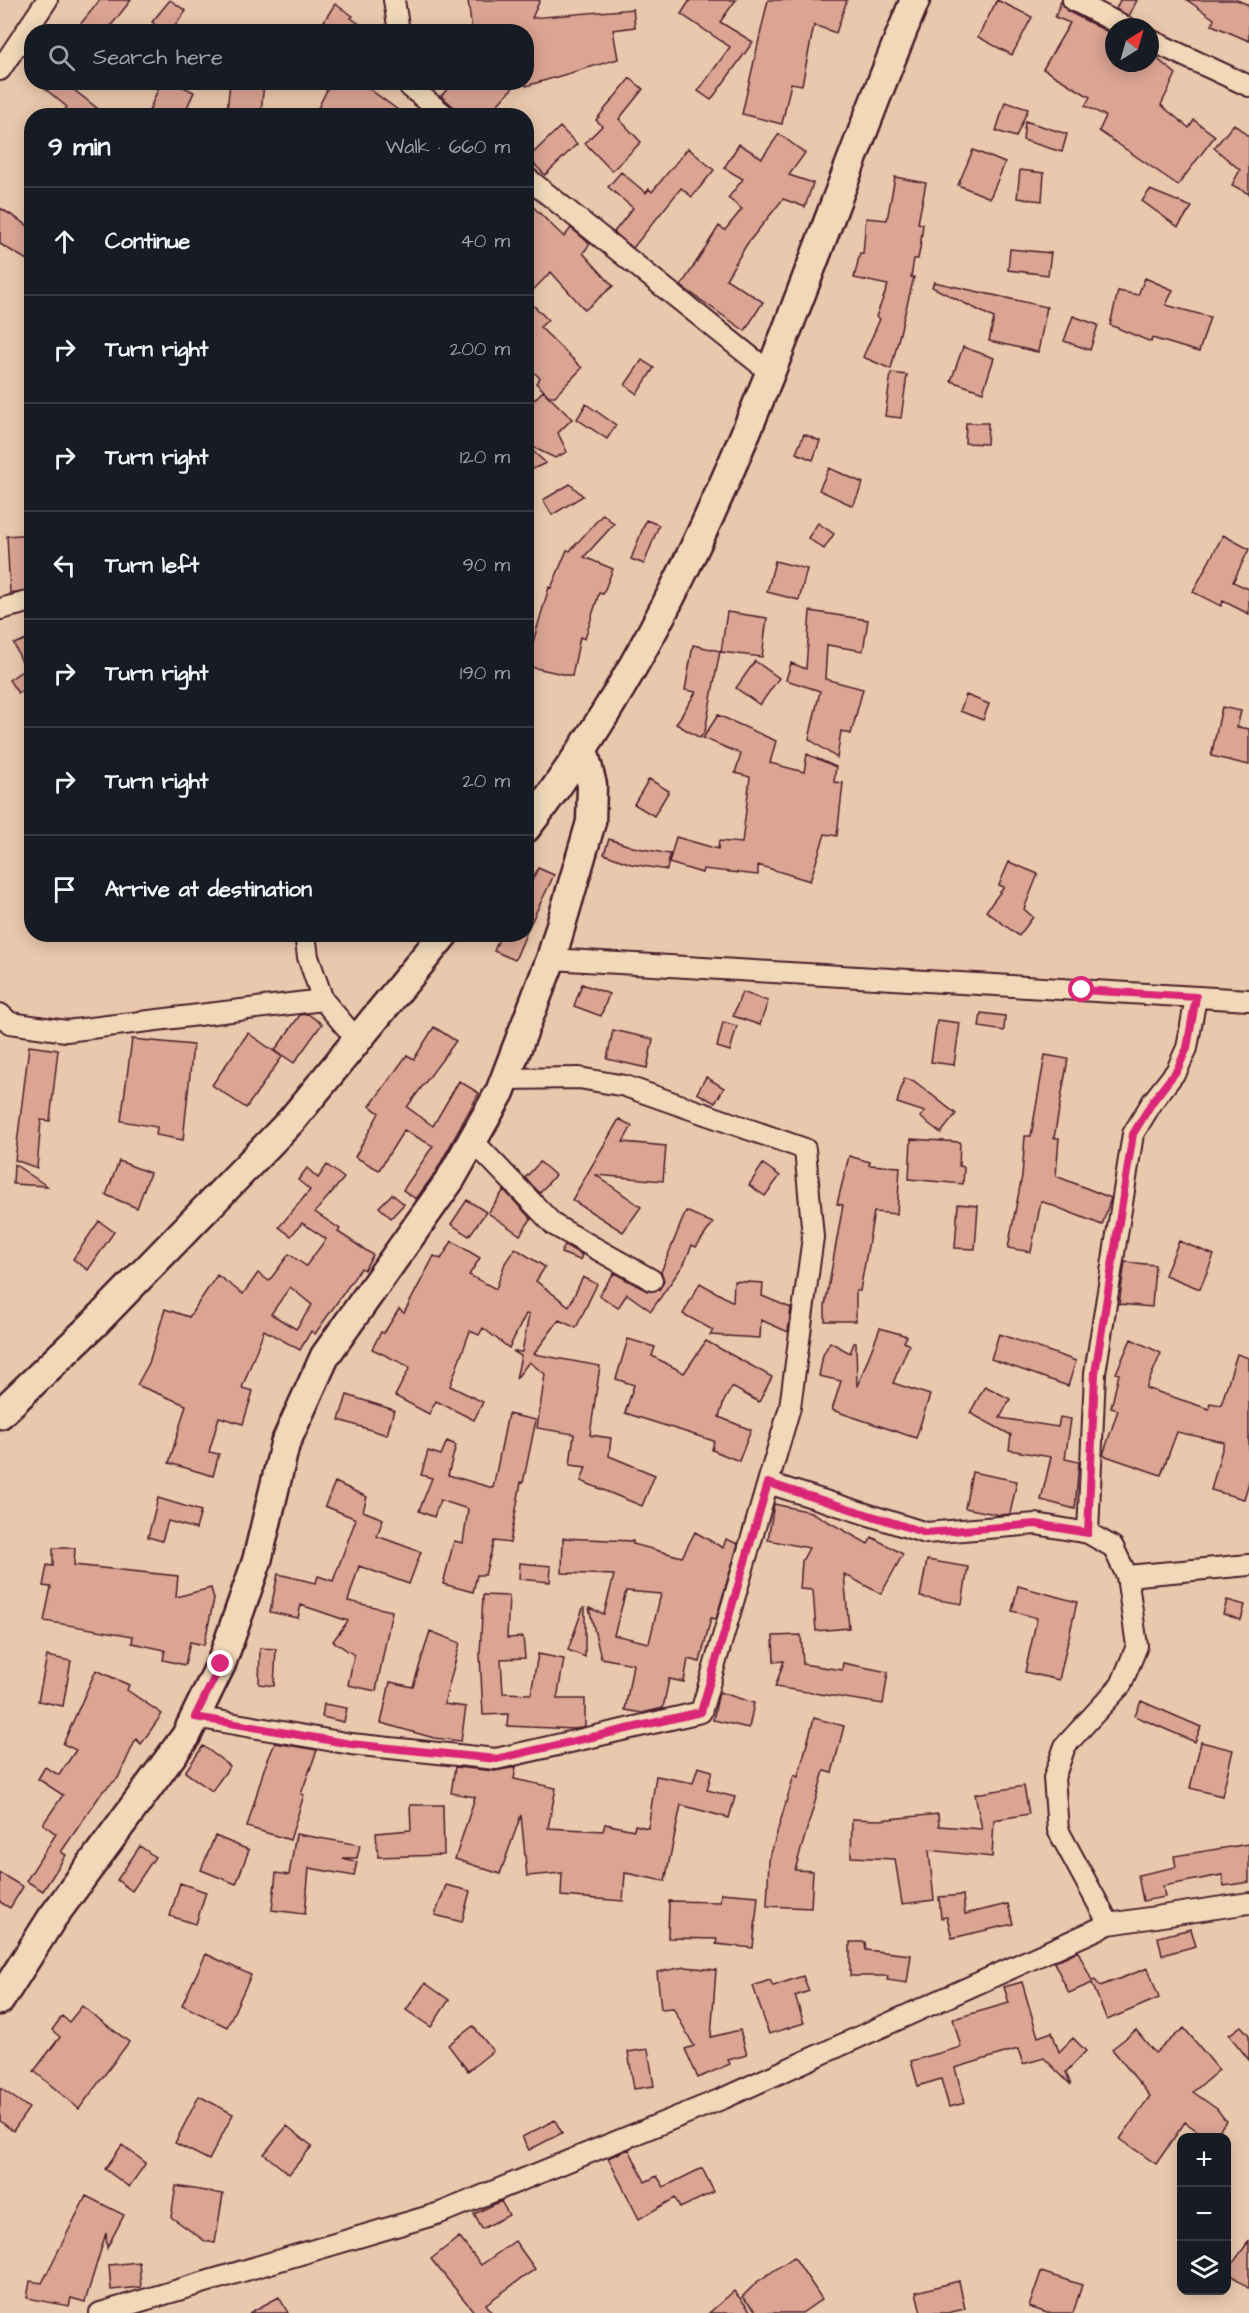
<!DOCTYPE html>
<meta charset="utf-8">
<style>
:root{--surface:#171b24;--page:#242831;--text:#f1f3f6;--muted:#9ea1a6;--line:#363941}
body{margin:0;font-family:"Architects Daughter",sans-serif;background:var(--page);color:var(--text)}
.controls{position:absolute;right:18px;bottom:18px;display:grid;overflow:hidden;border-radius:12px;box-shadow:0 3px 15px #0003}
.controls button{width:54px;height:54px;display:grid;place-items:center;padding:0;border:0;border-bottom:2px solid var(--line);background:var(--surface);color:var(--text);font:30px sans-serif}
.compass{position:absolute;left:1105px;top:18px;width:54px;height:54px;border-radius:50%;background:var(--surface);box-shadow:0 3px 15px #0003;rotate:37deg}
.stop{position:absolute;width:18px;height:18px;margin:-14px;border:4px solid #db2777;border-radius:50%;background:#fff}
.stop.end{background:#db2777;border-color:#fff;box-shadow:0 2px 6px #0008}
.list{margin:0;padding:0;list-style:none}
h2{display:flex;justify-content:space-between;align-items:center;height:78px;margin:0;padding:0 24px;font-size:26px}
h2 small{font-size:20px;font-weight:400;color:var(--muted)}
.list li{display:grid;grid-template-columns:39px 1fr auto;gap:18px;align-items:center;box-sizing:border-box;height:108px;padding:0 24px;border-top:2px solid var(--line)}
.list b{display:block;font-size:22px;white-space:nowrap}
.list em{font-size:20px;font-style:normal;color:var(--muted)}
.icon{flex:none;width:33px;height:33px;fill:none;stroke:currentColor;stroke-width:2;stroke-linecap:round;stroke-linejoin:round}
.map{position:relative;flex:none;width:1249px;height:2313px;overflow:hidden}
.search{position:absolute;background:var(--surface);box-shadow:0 3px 15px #0003;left:24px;top:24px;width:510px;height:66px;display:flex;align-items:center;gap:15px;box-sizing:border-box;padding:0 21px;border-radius:24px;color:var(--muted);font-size:22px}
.panel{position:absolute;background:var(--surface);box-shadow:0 3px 15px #0003;left:24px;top:108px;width:510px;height:834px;border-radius:24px}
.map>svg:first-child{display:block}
</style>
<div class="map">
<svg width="1249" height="2313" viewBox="0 0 1249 2313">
<rect width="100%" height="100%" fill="#eac8ad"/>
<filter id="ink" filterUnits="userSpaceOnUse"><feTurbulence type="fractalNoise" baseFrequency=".0167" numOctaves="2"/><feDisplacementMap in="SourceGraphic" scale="12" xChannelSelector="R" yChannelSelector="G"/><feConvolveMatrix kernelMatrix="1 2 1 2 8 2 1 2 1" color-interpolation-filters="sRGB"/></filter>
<g filter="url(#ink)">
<!-- building -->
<path fill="#dba493" stroke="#4a1f2b" stroke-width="1.5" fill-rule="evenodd" d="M100 0H131L106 32H74Z
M170 0 186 11 170 32H164L152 22Z
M468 0H540L532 18 633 9 635 27 613 30 618 59 526 86V32H472Z
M690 0H736L720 22 753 42 711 100 698 91 730 47 681 14Z
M768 0H847L836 33 814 25 802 85 791 83 782 124 742 114Z
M997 0 1032 17 1012 55 978 37Z
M1120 0H1137L1129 16 1116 9Z
M1187 0H1237L1249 5V41L1212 25 1214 19Z
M1061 1 1067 11 1114 35V63H1150V53L1176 74 1161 105 1189 128 1194 120 1215 136 1178 185 1099 131 1106 116 1085 106 1090 97 1043 69 1070 23 1055 17Z
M335 4 353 16 351 18 371 32H341L324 21Z
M630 78 643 89 619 119 641 142 612 171 585 143 602 126 596 120Z
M37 82H64L107 116H60L67 107Z
M161 82H173L194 92 183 116H147Z
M230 82H264L261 114 227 111Z
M331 82H360L406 116H314Z
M454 82H518L487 116H458L454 107 441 96Z
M1005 102 1028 109 1016 137 996 131Z
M1025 121 1067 134 1062 152 1023 140Z
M1234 124 1249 137V194L1232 185 1240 170 1214 148Z
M560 127 577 144 545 175 528 158Z
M779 134 805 153 789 175 813 183 805 207 783 199 747 244 726 279 763 302 745 331 681 286 719 226 725 230 742 209 728 198 743 179 724 168 739 144 762 158Z
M688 148 714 170 692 197 681 188 633 248 614 232 633 208 608 187 621 172 646 193 649 189 652 192Z
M973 150 1005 163 990 198 958 185Z
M1020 170 1044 173 1042 201 1017 198Z
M895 177 926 183 918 223 923 224 920 249 918 259H914L911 277H914L891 369 863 357 880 319 876 317 888 285 854 278 860 253 863 254 866 218 887 220Z
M1150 190 1192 207 1178 227 1142 201Z
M526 200 564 237 571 228 590 244 583 253 613 286 585 310 551 272 526 297Z
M0 208 32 228V263L0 244Z
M1010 249 1051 253 1048 275 1008 270Z
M1145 278 1173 290 1166 305 1210 317 1199 352 1152 338 1151 342 1110 325 1118 291 1138 295Z
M934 282 1047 307 1038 352 989 341 994 318 932 287Z
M526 298 548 320 540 327 582 368 555 396H549L536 383 540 378 526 365Z
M1073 316 1098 325 1090 350 1064 341Z
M963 347 994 358 983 392 951 381Z
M642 360 654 368 637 394 625 385Z
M891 373 907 375 901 418 885 416Z
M543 391 572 419 558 433 567 452 555 458 526 444V408Z
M586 404 616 425 607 439 577 419Z
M966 423H988L987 444 965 443Z
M804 434 820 441 813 460 796 453Z
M526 445 546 463 526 472Z
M829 468 863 483 853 506 819 490Z
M570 484 583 496 552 515 543 500Z
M603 514 614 524 584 557 613 569 603 594 599 593 585 639 580 637 572 676 526 666 549 587 551 588 567 550 570 551Z
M646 520 659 525 644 564 631 559Z
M818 523 834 534 824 549 808 538Z
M32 534V589L10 593 7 536Z
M1223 535 1249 549 1233 582 1249 589V614L1223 601 1221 606 1193 592Z
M775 561 807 569 799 600 767 592Z
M810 611 868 620 863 651 827 645 825 679 863 689 851 734 841 731 837 758 809 739 820 691 786 680 791 663 806 669Z
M727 612 767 618 762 657 721 652Z
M32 637V685L18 693 9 680 25 669 14 644Z
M693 645 720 651 705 731 700 738 676 724 696 692 685 690Z
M755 661 779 678 760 705 736 688Z
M966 695 989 704 983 720 960 711Z
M1222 707 1241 711 1237 727 1249 729V765L1211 756Z
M718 715 776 741 770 763 804 772 807 754 836 767 834 782 843 783 837 836 825 834 810 881 758 865V875L703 869 702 873 669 863 676 837 718 849 719 841 742 843 750 777 735 773 741 754 703 738Z
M649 779 669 791 654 816 634 804Z
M609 839 633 847 670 854 667 870 631 864 604 854Z
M1009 862 1038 874 1024 909 1033 917 1019 936 986 911 1004 887 999 885Z
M538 868 554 875 526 933V893Z
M501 934H526L515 960 494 951Z
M582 984 609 994 601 1016 574 1006Z
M742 992 768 1001 760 1025 733 1016Z
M981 1013 1005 1016 1004 1031 979 1027Z
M308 1014 322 1024 294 1063 275 1050 300 1015Z
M937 1020 960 1023 954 1065 931 1062Z
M723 1022 737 1026 730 1051 717 1047Z
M434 1027 456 1041 407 1107 433 1126 459 1081 479 1093 435 1173 416 1199 403 1190 433 1146 404 1130 379 1170 355 1157 379 1113 370 1106 407 1055 414 1059Z
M613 1030 653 1039 647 1068 607 1059Z
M248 1033 282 1057 246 1108 212 1085Z
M132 1039 193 1045 183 1140 156 1135 157 1127 121 1121Z
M29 1046 58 1050 50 1121 41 1120 37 1168 15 1160Z
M1045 1055 1068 1059 1054 1138H1059L1056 1176 1111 1198 1102 1225 1041 1201 1031 1252 1008 1248 1022 1176 1025 1136H1031Z
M706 1077 724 1088 715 1103 697 1093Z
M904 1078 914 1081 956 1114 941 1133 920 1117 925 1112 897 1103Z
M619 1119 632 1126 623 1142 666 1146 663 1181 596 1175 641 1207 623 1232 572 1200Z
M911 1139 960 1142 959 1166 964 1167 963 1184 909 1179Z
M849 1156 870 1162 869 1165 900 1167 897 1214 874 1212 860 1291H856V1321H825V1306L843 1205 837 1204Z
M119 1161 150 1173 137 1208 106 1195Z
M540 1162 555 1175 540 1193 525 1178Z
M14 1164 47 1186 13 1184Z
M763 1164 780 1176 765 1196 749 1185Z
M327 1165 344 1178 315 1212 340 1229 338 1232 373 1255 364 1270 361 1268 315 1334 311 1331 300 1350 264 1330 242 1388 253 1391 243 1424 219 1417 209 1452 219 1454 213 1476 169 1463 186 1405 137 1385 149 1363 165 1309 189 1317 217 1275 243 1294 258 1273 269 1281 289 1254 306 1266 326 1239 302 1223 291 1236 279 1227 310 1190 298 1180 307 1168 318 1178ZM290 1287 312 1305 296 1329 271 1314Z
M504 1190 531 1219 520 1235 488 1213Z
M392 1194 404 1204 391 1218 379 1207Z
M467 1200 486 1212 469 1236 451 1224Z
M958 1204 978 1206 975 1249 955 1248Z
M686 1211 713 1223 696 1247 692 1245 684 1264 651 1311 627 1294 618 1308 599 1295 614 1273 647 1291 659 1290 664 1280 661 1272Z
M99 1221 114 1232 88 1270 73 1259Z
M452 1241 480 1258 469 1275 496 1289 505 1263 515 1248 545 1267 536 1281 569 1306 583 1277 597 1284 576 1328 559 1320 534 1354 600 1366 590 1435 611 1438 609 1456 655 1475 642 1506 581 1481 586 1467 570 1465 574 1434 537 1428 545 1374 529 1362 516 1379 521 1356 513 1351 522 1352 529 1315 526 1314 509 1348 483 1328 479 1335 470 1331 450 1386 483 1402 474 1420 436 1401 429 1414 395 1396 410 1367 372 1349 381 1332 384 1333 399 1309 404 1313 434 1256 441 1259Z
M1179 1241 1214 1255 1200 1289 1165 1275Z
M565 1245 582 1255 580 1260 561 1253Z
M1125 1262 1155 1265 1152 1307 1119 1304Z
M734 1281 763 1283 762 1296 791 1308 788 1332 761 1320 760 1338 710 1335 713 1330 683 1314 700 1283 733 1302Z
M880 1328 907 1336 904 1342 909 1345 893 1383 930 1395 916 1438 832 1410 841 1381 819 1376 823 1355 830 1342 850 1353 854 1343H856L857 1387Z
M999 1334 1076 1361 1068 1386 991 1359Z
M628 1339 655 1347 652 1356 684 1373 706 1341 772 1377 759 1402 732 1387 724 1401 719 1417 751 1430 739 1461 712 1450 714 1441 625 1413 634 1385 616 1379Z
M1131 1339 1161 1353 1146 1388 1209 1409 1210 1403 1221 1405 1237 1354 1249 1358V1482L1244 1499 1211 1490 1224 1442 1177 1432 1161 1475 1103 1455 1118 1410 1111 1408 1119 1374 1116 1373Z
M985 1386 1010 1399 1000 1418 1058 1427 1060 1417 1071 1419 1065 1459 1079 1462 1075 1509 1041 1500 1051 1457 1009 1450 1011 1435 970 1413Z
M347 1395 394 1410 387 1435 339 1420Z
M508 1414 536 1420 523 1483 521 1482 510 1543 494 1541 485 1575H477L473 1592 443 1584 454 1541 463 1543 468 1509 440 1500 434 1517 419 1511 432 1478 421 1475 428 1451 441 1455 447 1441 456 1445 448 1475 493 1488Z
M972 1472 1017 1481 1010 1514 1000 1515 965 1508Z
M335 1482 367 1497 363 1511 383 1519 377 1536 421 1552 409 1584 359 1566 348 1601 392 1611 376 1691 348 1685 354 1655 333 1641 348 1621 301 1605 298 1618 270 1612 278 1574 316 1583 318 1576 333 1581 356 1519 325 1506Z
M158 1498 201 1511 196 1529 168 1521 162 1541 148 1537Z
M774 1504 811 1512 868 1544 872 1537 903 1554 881 1594 844 1574 849 1628 816 1631 813 1590 800 1589 802 1561 809 1548 768 1540Z
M695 1532 723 1548 726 1539 738 1544 716 1619 711 1618 700 1662 688 1659 684 1682 669 1679 663 1708 642 1713 625 1710 633 1664 601 1658 589 1608 604 1614 614 1575 562 1573 563 1538 633 1541V1544L682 1557ZM626 1591 661 1594 649 1643 614 1635Z
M53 1548H75L74 1565 178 1576 176 1597 211 1588 214 1599 204 1645 190 1642 185 1665 163 1660 165 1650 132 1643 133 1636 44 1621 51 1587 43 1586 47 1565 53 1566Z
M927 1560 968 1567 962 1604 920 1597Z
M520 1563 551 1566 550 1582 519 1579Z
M1018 1586 1077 1602 1059 1680 1025 1672 1037 1618 1012 1611Z
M483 1595 509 1596 507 1638 523 1637 525 1658 501 1659 503 1693 531 1694 538 1654 564 1659 557 1699H585V1726L575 1729 507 1726 508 1714 483 1715 480 1655Z
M1227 1600 1245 1605 1241 1620 1223 1614Z
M583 1608H585V1657L568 1650Z
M430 1631 460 1643 444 1704 466 1707 461 1741 434 1738 381 1723 390 1682 413 1687Z
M801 1635 803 1664 842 1670 843 1663 888 1672 883 1704 775 1687 784 1661 774 1662 773 1636Z
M260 1648 276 1649 274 1686 259 1684Z
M47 1656 71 1661 63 1706 38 1701Z
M96 1670 129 1685 127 1690 162 1714 141 1744 136 1739 118 1778 103 1791 61 1852 66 1855 43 1891 26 1881 56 1834 43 1824 63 1795 38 1779 45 1767 59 1775 76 1750 63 1744Z
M719 1692 754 1703 749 1728 713 1720Z
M1141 1701 1201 1727 1195 1742 1135 1716Z
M324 1704 347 1708 344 1722 322 1717Z
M814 1718 844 1726 832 1773 824 1771 795 1870 813 1871 811 1908 767 1906 769 1860 794 1775 798 1777Z
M1201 1742 1233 1750 1222 1796 1190 1788Z
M275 1743 317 1750 301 1794 304 1795 290 1840 247 1827 264 1769Z
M203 1746 230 1766 212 1791 185 1772Z
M455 1767 495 1771 516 1767 514 1779 556 1788 548 1828 603 1831 605 1824 634 1830 635 1825 648 1828 656 1776 693 1783 698 1767 712 1771 707 1790 735 1797 729 1818 681 1805 665 1881 625 1873 623 1901 561 1896 562 1873 527 1876 521 1815 500 1874 455 1859 475 1797 451 1793Z
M1024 1786 1029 1814 994 1820 992 1857 929 1850 934 1900 902 1904 895 1859 851 1857 852 1819 879 1820 938 1814 939 1826 982 1829 975 1794Z
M410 1805H443L444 1855 378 1857 376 1833 411 1830Z
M296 1834 360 1845 357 1858H343L357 1862 354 1876 309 1868 305 1914 272 1910 276 1873 289 1875Z
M215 1836 249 1850 236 1884 201 1870Z
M1249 1844V1882L1224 1886 1222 1875 1163 1886 1165 1897 1143 1901 1138 1875 1176 1867 1174 1856Z
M140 1846 155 1857 132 1891 117 1880Z
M0 1873 23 1887 10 1908 0 1902Z
M180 1883 206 1892 196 1924 170 1916Z
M446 1885 470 1891 462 1922 435 1915Z
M721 1893 758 1896 753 1948 716 1944 717 1939 668 1938 669 1901 720 1902Z
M963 1895 965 1914 1008 1904 1013 1924 952 1938 947 1917 941 1918 939 1897Z
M1191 1929 1196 1946 1162 1955 1158 1937Z
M850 1942H865L866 1950 911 1955 907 1983 887 1980 888 1976H850Z
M1078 1951 1092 1981 1095 1980 1100 1986 1148 1968 1159 1998 1107 2020 1092 1983 1069 1993 1054 1962Z
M206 1954 251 1975 227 2027 182 2005Z
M685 1967 716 1970 711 2037 740 2030 747 2055 728 2060 730 2064 698 2078 685 2049 694 2046 673 2008 661 2009 657 1972Z
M803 1976 809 1991 795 1996 804 2023 769 2034 753 1986 770 1980 773 1986Z
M1022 1982 1038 2037 1052 2032 1059 2052 1073 2038 1086 2051 1066 2072 1071 2085 1044 2058 1023 2064 1018 2049 955 2068 965 2103 949 2107 941 2079 918 2086 911 2061 961 2047 953 2019 1009 2003 1004 1987Z
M425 1983 449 2000 431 2027 406 2010Z
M82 2006 129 2042 79 2109 34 2071 60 2037 52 2030 62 2016 69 2022Z
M473 2026 493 2051 468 2071 448 2045Z
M1241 2026 1249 2035V2060L1229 2035Z
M1184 2028 1219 2070 1193 2092 1217 2109 1226 2121 1214 2138H1207L1185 2122 1156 2164 1120 2139 1150 2096 1112 2049 1136 2030 1155 2053Z
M648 2049 654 2086 634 2089 628 2052Z
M0 2088 29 2108 13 2131 0 2121Z
M199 2096 233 2114 209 2160 175 2143Z
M555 2120 562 2133 529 2150 522 2137Z
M287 2126 312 2146 289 2174 264 2154Z
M122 2145 146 2163 129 2187 105 2169Z
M629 2149 645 2182 657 2176 664 2187 702 2168 714 2192 680 2208 675 2198 639 2219 608 2158Z
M176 2186 223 2194 215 2243 205 2241 171 2217Z
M86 2196 124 2215 107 2248 106 2233 85 2302 71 2298 69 2306 27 2298 30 2281 42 2283Z
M501 2201 509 2215 482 2229 474 2214Z
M459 2237 481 2265 515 2241 535 2269 486 2304 492 2313H475L431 2259Z
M1249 2241V2289L1227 2271Z
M794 2257 822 2299 802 2313H758L742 2297 757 2282Z
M139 2262 141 2287 111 2290 109 2265Z
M1041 2272 1082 2285 1073 2313H1047L1029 2307Z
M959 2281 965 2309 947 2313H921L916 2292Z
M734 2291 752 2313H709Z
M279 2297 288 2313H249Z"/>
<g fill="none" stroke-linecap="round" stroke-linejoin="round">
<defs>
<path id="street" d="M394 0 399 32
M1073 0 1125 27
M1150 40 1249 86
M0 70 47 0
M409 82 410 87 446 116
M526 177 772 374
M0 609 32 601
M305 934 308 957 323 1000 358 1041
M551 959 1249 1000
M0 1014 10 1023 66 1031 323 1000
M473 1141 554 1225 652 1280
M768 1483 926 1533 1036 1524 1088 1533 1113 1547 1127 1576 1137 1646 1121 1685 1065 1746 1054 1778 1058 1830 1109 1924
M1088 1533 1095 1373 1133 1134 1153 1101 1177 1070 1187 1048 1196 997
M1127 1576 1249 1565
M195 1717 351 1744 496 1759 701 1712 790 1407 813 1237 805 1149 625 1086 579 1078 504 1079
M100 2313 440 2213 724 2098 1109 1924 1249 1903"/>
<path id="secondary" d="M526 828C716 584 798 280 915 0
M0 1414 94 1324 291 1121 444 934
M0 2000 52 1918 186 1736 221 1664 257 1561 285 1444 325 1356 450 1180 500 1092 551 959 591 822 592 785 583 749"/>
</defs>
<!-- street casing -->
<use href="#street" stroke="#4a1f2b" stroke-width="24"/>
<!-- secondary casing -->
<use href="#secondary" stroke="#4a1f2b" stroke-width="33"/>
<!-- street -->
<use href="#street" stroke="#f0d8b8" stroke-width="20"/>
<!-- secondary -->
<use href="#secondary" stroke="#f0d8b8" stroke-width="28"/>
</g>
</g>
<g fill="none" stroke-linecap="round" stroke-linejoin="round" filter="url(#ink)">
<!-- route -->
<path stroke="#db2777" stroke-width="8" d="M221 1664 195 1717 351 1744 496 1759 701 1712 768 1483 926 1533 1036 1524 1088 1533 1095 1373 1133 1134 1153 1101 1177 1070 1187 1048 1196 997 1082 990"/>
</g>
</svg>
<div class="controls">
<button>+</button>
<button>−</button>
<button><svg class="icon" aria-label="layers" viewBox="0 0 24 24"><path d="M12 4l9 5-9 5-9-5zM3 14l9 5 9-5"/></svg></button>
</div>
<svg class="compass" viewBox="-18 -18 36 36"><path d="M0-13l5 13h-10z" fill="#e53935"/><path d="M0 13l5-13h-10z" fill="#9ea1a6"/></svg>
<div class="stop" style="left:1082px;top:990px"></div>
<div class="stop end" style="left:221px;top:1664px"></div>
<div class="search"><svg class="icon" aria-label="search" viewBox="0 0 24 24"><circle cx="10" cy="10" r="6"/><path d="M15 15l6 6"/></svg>Search here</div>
<section class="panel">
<h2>9 min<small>Walk · 660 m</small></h2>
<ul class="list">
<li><svg class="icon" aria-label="ahead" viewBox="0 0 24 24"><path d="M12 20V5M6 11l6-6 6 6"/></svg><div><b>Continue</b></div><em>40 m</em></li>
<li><svg class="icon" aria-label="right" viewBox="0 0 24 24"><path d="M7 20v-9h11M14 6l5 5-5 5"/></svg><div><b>Turn right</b></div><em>200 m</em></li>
<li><svg class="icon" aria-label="right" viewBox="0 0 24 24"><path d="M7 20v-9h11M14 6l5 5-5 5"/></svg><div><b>Turn right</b></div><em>120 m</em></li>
<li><svg class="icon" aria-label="left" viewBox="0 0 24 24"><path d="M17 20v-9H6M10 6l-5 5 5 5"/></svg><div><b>Turn left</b></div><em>90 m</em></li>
<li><svg class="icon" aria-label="right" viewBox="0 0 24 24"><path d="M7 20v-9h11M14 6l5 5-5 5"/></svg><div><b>Turn right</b></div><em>190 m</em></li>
<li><svg class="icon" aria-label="right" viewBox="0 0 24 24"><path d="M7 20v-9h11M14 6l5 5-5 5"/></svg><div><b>Turn right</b></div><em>20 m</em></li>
<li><svg class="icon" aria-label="arrive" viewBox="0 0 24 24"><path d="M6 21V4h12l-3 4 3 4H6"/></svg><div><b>Arrive at destination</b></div></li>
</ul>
</section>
</div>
